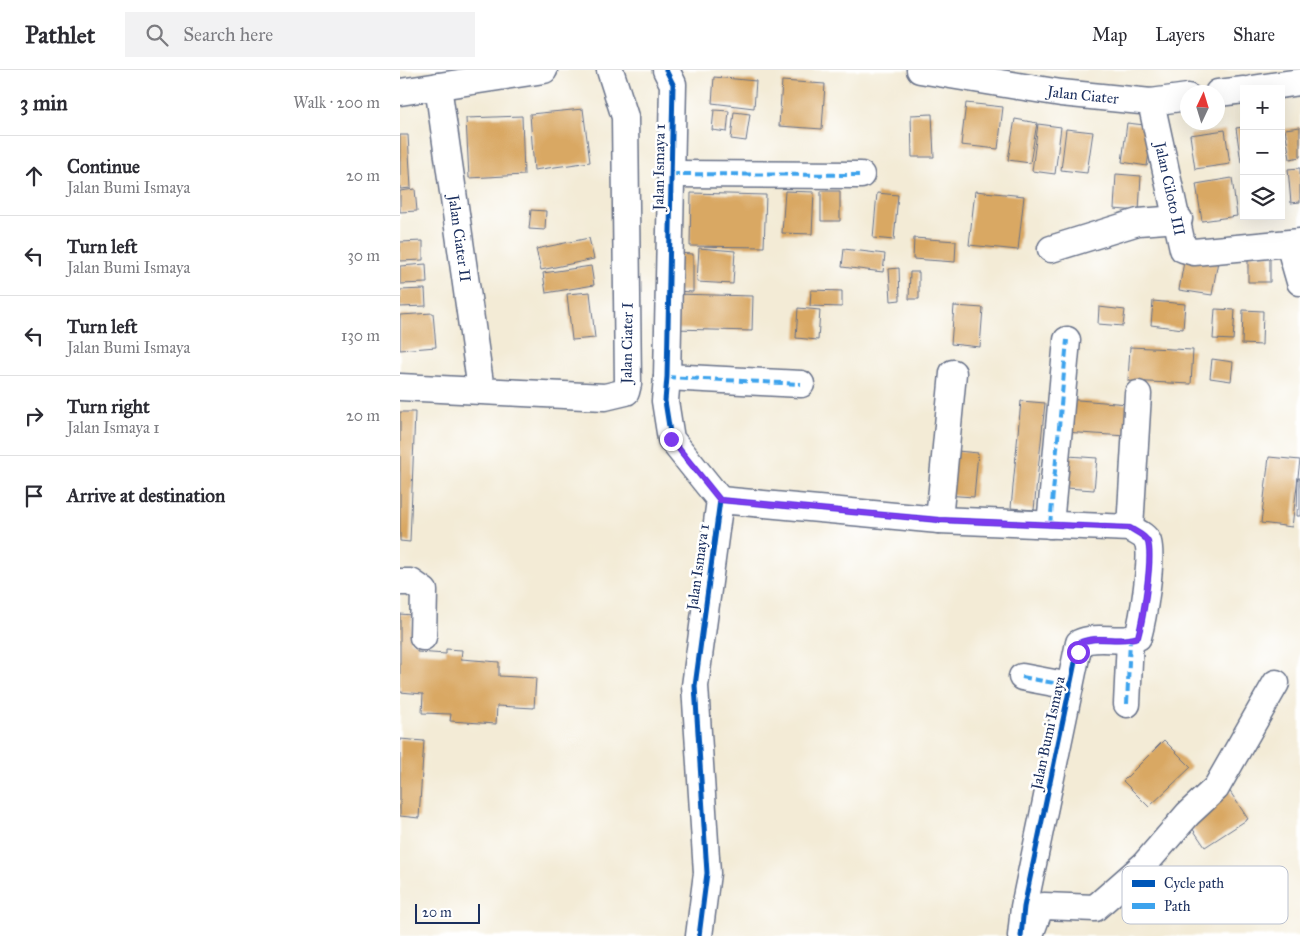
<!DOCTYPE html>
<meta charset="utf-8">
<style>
:root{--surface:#fff;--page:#f2f2f3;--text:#2b2b33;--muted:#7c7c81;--line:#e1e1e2}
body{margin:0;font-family:"IM FELL Great Primer",serif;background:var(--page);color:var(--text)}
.controls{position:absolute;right:15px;top:15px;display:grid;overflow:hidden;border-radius:0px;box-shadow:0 5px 20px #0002}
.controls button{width:45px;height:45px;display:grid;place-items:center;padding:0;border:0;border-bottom:1px solid var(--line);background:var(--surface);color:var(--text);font:25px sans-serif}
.compass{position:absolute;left:780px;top:15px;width:45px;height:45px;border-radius:50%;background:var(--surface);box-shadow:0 5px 20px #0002;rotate:4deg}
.scale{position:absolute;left:15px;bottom:12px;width:65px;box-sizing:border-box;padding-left:5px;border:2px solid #1b2f5e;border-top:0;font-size:14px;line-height:18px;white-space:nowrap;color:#1b2f5e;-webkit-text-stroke:4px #fff;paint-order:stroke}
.stop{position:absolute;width:15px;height:15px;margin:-11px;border:4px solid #7c3aed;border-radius:50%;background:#fff}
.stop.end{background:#7c3aed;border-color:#fff;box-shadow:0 1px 5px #0008}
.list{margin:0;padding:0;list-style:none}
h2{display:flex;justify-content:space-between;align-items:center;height:65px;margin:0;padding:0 20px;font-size:21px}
h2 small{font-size:16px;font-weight:400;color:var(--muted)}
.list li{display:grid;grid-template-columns:32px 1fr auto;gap:15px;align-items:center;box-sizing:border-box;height:80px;padding:0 20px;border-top:1px solid var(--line)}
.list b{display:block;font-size:19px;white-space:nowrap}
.list p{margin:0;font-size:16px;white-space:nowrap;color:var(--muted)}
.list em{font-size:16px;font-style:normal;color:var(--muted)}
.icon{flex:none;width:28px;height:28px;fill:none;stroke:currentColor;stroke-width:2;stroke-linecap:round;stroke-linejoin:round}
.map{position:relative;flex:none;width:900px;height:866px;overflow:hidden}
header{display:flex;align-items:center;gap:30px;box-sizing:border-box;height:70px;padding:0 25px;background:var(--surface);border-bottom:1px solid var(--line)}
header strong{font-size:24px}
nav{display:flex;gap:28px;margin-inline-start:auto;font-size:18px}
.search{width:350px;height:45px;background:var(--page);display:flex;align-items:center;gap:12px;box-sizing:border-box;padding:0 18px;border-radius:0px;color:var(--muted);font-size:19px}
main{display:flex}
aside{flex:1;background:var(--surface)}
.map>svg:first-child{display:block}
</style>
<header>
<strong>Pathlet</strong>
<div class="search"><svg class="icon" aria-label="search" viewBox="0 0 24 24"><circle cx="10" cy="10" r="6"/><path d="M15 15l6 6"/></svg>Search here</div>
<nav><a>Map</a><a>Layers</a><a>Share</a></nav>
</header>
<main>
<aside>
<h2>3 min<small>Walk · 200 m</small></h2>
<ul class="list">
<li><svg class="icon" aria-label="ahead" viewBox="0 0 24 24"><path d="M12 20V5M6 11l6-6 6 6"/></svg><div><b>Continue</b><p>Jalan Bumi Ismaya</p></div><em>20 m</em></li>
<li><svg class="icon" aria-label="left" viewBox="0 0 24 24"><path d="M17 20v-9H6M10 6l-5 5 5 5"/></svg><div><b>Turn left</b><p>Jalan Bumi Ismaya</p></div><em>30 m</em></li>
<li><svg class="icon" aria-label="left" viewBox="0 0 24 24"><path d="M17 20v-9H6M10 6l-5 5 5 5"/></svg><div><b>Turn left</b><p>Jalan Bumi Ismaya</p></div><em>130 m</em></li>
<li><svg class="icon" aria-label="right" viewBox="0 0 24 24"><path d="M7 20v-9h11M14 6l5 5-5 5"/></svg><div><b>Turn right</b><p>Jalan Ismaya 1</p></div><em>20 m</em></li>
<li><svg class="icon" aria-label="arrive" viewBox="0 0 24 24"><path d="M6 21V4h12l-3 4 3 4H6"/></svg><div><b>Arrive at destination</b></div></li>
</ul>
</aside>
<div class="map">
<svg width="900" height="866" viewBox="0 0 900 866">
<rect width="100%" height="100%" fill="#fff"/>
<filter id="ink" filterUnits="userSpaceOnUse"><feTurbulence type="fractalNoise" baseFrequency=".02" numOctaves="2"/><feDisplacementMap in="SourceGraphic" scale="10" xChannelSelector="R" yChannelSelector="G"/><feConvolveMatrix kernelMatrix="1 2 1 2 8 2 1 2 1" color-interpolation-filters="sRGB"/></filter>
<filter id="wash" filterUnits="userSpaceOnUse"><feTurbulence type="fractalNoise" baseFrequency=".0096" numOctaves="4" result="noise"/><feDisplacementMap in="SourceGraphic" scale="20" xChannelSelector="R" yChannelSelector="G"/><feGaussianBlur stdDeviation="1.12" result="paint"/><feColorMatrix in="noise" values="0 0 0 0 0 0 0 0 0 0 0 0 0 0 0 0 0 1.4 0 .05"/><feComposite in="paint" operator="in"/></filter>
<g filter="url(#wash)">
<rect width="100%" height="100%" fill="#f3ebd6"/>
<g id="blocks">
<!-- building -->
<path fill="#d9a864" d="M314 7 356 11 354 38 312 33Z
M382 11 425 14 422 59 379 56Z
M566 33 603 37 598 79 561 75Z
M183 39 190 92 134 100 130 44Z
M314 40 329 41 327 62 312 60Z
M334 42 350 44 346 71 331 69Z
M532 44 534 87H512L511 45Z
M122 46 124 105 69 108 66 48Z
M615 49 637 53 630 93 608 90Z
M727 53 753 56 747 96 722 92Z
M638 54 661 57 655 104 632 101Z
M844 57V92H841L836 58Z
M900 57V87L890 89 885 59Z
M666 59 693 62 687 103 661 100Z
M825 60 830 94 795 99 790 65Z
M0 65H8L11 118 0 119Z
M900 98V132L891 133 888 99Z
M716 104 741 106 739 141 714 139Z
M832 108 837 146 802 151 796 114Z
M15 119 17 141 0 142V121Z
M385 121 414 122 412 164 382 163Z
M421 121H440V151H421Z
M575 121 624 126 618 180 569 175Z
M291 123 366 125 364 177 290 176Z
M477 123 498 125 494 170 473 168Z
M131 140 146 141 145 160 129 159Z
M189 168 194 189 141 200 136 179Z
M514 168 556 171 555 192 513 189Z
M23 171V190L0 191V172Z
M299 178 335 181 333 214 297 212Z
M444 179 485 184 483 202 442 197Z
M274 183 293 184V222L274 221Z
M848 185H870V212H848Z
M785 186 818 191 812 225 779 220Z
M26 194 27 213 0 214V196Z
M191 196 194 215 146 223 143 203Z
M499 198 500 230 491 231 489 199Z
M510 202H519V229H509Z
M25 219 26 236 0 237V220Z
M411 220 442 221V237L410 236Z
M190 222 195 268 172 270 167 224Z
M275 224 353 226 352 261 274 259Z
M753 231 785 234 783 259 751 255Z
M554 236 583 238 580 277 551 274Z
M699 237 725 240 723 256 698 254Z
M398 238 420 240 418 270 396 268Z
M815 239 835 240 833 270 813 269Z
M843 240 863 241 862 275 842 274Z
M33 243 36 277 0 280V245Z
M730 277 793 280 791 314 728 311Z
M812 289 833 292 831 311 810 308Z
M666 329 728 334 726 366 664 362Z
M621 331 645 333 634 440 611 438Z
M0 342H15L10 472 0 471Z
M547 380 578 383 574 427 544 425Z
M668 386 697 388 694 420 666 418Z
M869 387 900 390 892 457 861 453Z
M898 408H900V446H897Z
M0 544 12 545 10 572H18L17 582 46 584V579L62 580 61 589 99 592V606L136 608 134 638 97 636 96 654 50 651 51 644 22 643 23 624 0 622Z
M0 669 24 671 19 748 0 746Z
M764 670 791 697 749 737 723 711Z
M829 720 848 749 805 777 786 749Z"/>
</g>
</g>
<g filter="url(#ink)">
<use href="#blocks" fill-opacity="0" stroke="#677188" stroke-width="1"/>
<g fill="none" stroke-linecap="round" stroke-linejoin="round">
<defs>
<g id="minor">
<path d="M266 0 273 14 267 307 265 331 271 369 320 430 295 616 307 803 299 866"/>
<path id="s1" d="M520 0 661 23 751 32 788 27"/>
<path id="s2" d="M38 16 81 320"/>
<path d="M852 19 900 12"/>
<path d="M0 22 144 0"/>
<path d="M818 23 844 20"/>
<path id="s3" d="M751 32 783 179 794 182 900 172"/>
<path d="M271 104 461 105"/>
<path d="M889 174 900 212"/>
<path d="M651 179 738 152 779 149"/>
<path d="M267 307 401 314"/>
<path d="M0 317 205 327 226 322 228 314 225 47 210 0"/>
<path d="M320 430 539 450 730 458C736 462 745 465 748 472 753 489 743 549 738 567 719 574 697 564 679 573L624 837 621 866"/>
<path d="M539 450 553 303"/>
<path d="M650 455 667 270"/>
<path d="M730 458 738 324"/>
<path d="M0 512H11L24 521 23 567"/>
<path d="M622 607 670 616"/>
<path d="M727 634 730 570"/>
<path d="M625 865 631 862 640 838 644 836 695 838 744 795 788 744 816 718 876 613"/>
</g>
</defs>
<!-- minor casing -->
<use href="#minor" stroke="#677188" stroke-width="29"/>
<!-- minor -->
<use href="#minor" stroke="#fff" stroke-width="26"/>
<!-- quiet -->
<path stroke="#3da3ed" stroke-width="4" stroke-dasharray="8 4" stroke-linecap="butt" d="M271 104 461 105
M267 307 401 314
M650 455 667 270
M622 607 670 616
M727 634 730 570"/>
<defs>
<path id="cycleway" d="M266 0 273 14 267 307 265 331 271 369 320 430 295 616 307 803 299 866
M320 430 539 450 730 458C736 462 745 465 748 472 753 489 743 549 738 567 719 574 697 564 679 573L624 837 621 866"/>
</defs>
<!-- cycleway casing -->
<use href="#cycleway" stroke="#fff" stroke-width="8"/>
<!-- cycleway -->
<use href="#cycleway" stroke="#0057b8" stroke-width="5"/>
</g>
</g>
<g fill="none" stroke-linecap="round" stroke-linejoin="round" filter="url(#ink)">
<!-- route -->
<path stroke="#7c3aed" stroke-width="6" d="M271 369 320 430 539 450 730 458C736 462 745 465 748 472 753 489 743 549 738 567 719 574 697 564 679 573L678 582"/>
</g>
<g text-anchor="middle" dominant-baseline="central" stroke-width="5" stroke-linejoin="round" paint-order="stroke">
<!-- street labels -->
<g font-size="15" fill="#1b2f5e" stroke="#fff">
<text stroke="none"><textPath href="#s1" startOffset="165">Jalan Ciater</textPath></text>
<text transform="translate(259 97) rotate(-89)">Jalan Ismaya 1</text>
<text stroke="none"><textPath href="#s3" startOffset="89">Jalan Ciloto III</textPath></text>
<text stroke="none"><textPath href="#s2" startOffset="154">Jalan Ciater II</textPath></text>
<text transform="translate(227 273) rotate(-89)">Jalan Ciater I</text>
<text transform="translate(298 497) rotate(-82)">Jalan Ismaya 1</text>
<text transform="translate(648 663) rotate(-78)">Jalan Bumi Ismaya</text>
</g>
</g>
<!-- legend -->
<rect x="722" y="796" width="166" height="58" rx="8" fill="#fff" stroke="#bbc1cf" stroke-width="1"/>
<rect x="732" y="810" width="23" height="7" fill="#0057b8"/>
<rect x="732" y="833" width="23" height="6" fill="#3da3ed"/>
<g font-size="14" fill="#1b2f5e">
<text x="764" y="818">Cycle path</text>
<text x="764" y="841">Path</text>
</g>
</svg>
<div class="controls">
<button>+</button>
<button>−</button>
<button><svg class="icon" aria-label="layers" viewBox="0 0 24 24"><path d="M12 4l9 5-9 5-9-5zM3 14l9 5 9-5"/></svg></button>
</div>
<svg class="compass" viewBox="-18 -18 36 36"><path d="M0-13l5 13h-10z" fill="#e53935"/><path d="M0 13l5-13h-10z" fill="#7c7c81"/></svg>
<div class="scale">20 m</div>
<div class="stop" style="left:678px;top:582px"></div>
<div class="stop end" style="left:271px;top:369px"></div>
</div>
</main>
